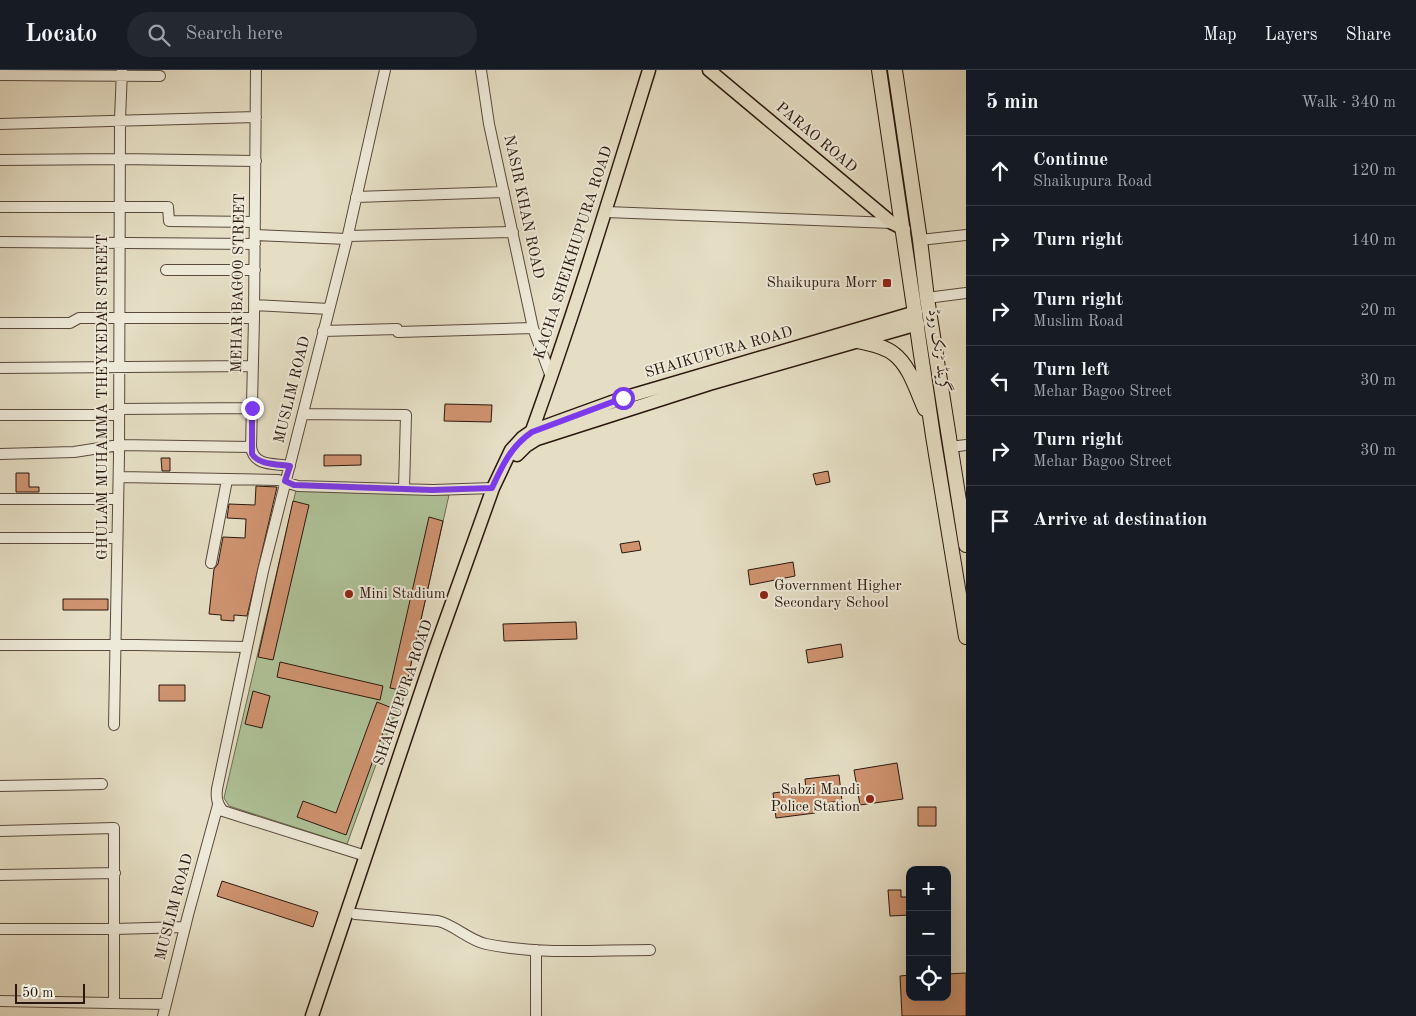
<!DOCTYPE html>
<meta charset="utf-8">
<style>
:root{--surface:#171b24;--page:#242831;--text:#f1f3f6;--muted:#9ea1a6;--line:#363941}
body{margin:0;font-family:"Old Standard TT",Amiri,serif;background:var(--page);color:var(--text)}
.controls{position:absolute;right:15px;bottom:15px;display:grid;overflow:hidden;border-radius:10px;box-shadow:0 5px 20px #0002}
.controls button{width:45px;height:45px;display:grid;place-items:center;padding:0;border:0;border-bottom:1px solid var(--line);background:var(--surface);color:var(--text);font:25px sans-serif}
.scale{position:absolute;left:15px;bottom:12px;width:70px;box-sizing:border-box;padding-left:5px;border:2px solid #2b170e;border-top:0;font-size:14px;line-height:18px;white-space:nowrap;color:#2b170e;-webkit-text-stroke:4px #eeead9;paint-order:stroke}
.stop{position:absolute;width:15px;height:15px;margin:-11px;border:4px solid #7c3aed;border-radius:50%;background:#fff}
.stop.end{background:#7c3aed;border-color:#fff;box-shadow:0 1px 5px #0008}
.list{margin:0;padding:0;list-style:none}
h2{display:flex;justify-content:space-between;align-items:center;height:65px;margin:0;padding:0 20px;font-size:21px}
h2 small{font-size:16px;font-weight:400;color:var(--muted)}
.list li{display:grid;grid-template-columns:32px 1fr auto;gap:15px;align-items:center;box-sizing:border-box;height:70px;padding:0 20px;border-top:1px solid var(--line)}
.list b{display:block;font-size:19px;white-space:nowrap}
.list p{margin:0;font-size:16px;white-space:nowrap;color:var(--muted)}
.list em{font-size:16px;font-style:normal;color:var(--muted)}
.icon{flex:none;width:28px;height:28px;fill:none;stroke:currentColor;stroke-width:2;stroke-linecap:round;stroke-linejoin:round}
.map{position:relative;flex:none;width:966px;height:946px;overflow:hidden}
header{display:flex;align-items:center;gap:30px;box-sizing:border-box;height:70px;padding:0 25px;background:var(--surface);border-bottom:1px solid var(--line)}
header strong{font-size:24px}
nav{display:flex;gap:28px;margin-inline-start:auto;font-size:18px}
.search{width:350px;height:45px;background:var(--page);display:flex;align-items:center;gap:12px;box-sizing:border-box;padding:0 18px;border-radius:28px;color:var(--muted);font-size:19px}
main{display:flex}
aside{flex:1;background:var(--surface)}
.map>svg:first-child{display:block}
</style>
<header>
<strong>Locato</strong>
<div class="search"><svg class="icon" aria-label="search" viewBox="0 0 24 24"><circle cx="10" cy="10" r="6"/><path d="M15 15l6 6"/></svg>Search here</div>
<nav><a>Map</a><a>Layers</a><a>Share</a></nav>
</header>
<main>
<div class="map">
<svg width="966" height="946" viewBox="0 0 966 946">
<rect width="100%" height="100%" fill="#e5dec4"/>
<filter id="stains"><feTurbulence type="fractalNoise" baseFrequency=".004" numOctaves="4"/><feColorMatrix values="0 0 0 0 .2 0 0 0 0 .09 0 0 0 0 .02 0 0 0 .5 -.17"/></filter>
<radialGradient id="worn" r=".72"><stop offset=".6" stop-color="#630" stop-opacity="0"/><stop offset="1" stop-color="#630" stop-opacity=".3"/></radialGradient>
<!-- green -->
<path fill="#afc298" stroke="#6d6c53" d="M296 420 449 425 399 647 393 648 347 774 229 736 224 728Z"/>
<!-- building -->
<path fill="#cf9370" stroke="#2b170e" d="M445 334 492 335 491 352 444 351Z
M324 385H361V395L324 396Z
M161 388H170V401H162Z
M828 401 830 412 816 415 813 404Z
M16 403H29V417H39V422H16Z
M256 416 277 417 247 546 234 545V551L221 550V545L209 544 214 499 218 494 223 467 245 468 246 449 227 448 229 434 255 435Z
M293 431 309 435 273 590 258 587Z
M429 447 443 451 405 621 390 618Z
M639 471 641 480 622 483 620 474Z
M793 492 795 506 750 515 748 500Z
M63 529H108V540H63Z
M576 552 577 569 504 571 503 554Z
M841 574 843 587 808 593 806 580Z
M280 592 383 616 380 630 277 607Z
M159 615H185V631H159Z
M253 621 270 626 262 658 245 654Z
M377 632 392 638 346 765 297 747 303 731 336 743Z
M897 693 903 729 860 735 854 700Z
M839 705 842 731 814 734 815 743 776 748 773 723 806 719 805 709Z
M918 737H936V756H918Z
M222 811 318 842 313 857 217 826Z
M888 820H901V827H910V845L890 846Z
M966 903V946H902L900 906 910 905V927H947V904Z"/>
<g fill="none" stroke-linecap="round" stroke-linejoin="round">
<defs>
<path id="minor" d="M256 0 254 248 251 377C254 397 274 393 290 396
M481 0 489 54 533 258 551 307
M0 5 160 6
M0 54 256 47
M0 90 120 89 256 91
M356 127 504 122
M0 137H168L169 151 255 152
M606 142 892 153
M255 165 347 169
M348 166 513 162
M920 170 966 165
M0 172 255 174
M166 200H255
M927 228 966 223
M254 235 329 239
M0 253H70L79 248H254
M323 261 397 259 398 262 533 258
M0 298 253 296
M119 339 252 338
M303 344 406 345 404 419
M0 345H119
M951 377 966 375
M0 384 74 382 119 375 251 377
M119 407 278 410 298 416 433 420 493 418
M0 429H118
M0 468H117
M211 493 227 410
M0 575H137L247 577
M114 655 119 386 120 49 122 0
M0 716 102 714
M0 761 114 758V933
M366 786 223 741C217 734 216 728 217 719L263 501 347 169 385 0
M0 805 115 803
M355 844 438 851C455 855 468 870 486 874 539 885 596 880 650 880
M0 859H115L185 857
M0 931 166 934
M163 946 188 845 218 735
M536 946V880"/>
<path id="major" d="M709 0 892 153 904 159
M530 366C574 245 611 123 649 0
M517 385 526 376 537 369 709 314 918 254
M312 946 434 583 493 418 511 380 522 368 532 361 623 328 916 242"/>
<path id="highway" d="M879 0 933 366 966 567
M895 0 920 170 927 228 966 475
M858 271C870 274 884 276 894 284 910 296 917 322 925 339"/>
</defs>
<!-- minor casing -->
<use href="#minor" stroke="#5a493c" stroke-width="12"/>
<!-- major casing -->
<use href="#major" stroke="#2b170e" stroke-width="15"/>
<!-- highway casing -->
<use href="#highway" stroke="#2b170e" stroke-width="16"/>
<!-- minor -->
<use href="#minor" stroke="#eeead9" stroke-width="10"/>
<!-- major -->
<use href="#major" stroke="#e5dec4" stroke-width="12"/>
<!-- highway -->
<use href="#highway" stroke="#e5dec4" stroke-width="14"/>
</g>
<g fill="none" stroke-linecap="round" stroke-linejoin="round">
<!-- route -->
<path stroke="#7c3aed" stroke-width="6" d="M252 338V384C259 395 278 394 290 396L285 411 294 415 432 420 492 418C502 396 511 376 532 362L623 328"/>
</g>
<!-- markers -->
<g fill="#8f2418" stroke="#eeead9" stroke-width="2">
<rect x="882" y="208" width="10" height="10" rx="2.5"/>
<circle cx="349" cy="524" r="5"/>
<circle cx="764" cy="525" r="5"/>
<circle cx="870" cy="729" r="5"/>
</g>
<g text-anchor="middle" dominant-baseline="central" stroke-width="4" stroke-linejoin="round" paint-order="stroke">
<!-- street labels -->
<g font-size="15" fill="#2b170e" stroke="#eeead9">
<text transform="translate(816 68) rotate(40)">PARAO ROAD</text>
<text transform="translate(523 137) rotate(78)">NASIR KHAN ROAD</text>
<text transform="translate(574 183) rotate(-72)">KACHA SHEIKHUPURA ROAD</text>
<text transform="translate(239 213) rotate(-89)">MEHAR BAGOO STREET</text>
<text transform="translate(938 281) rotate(82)">گرینڈ ٹرنک روڈ</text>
<text transform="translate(719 283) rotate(-16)">SHAIKUPURA ROAD</text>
<text transform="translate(293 320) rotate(-76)">MUSLIM ROAD</text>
<text transform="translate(103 327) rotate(-90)">GHULAM MUHAMMA THEYKEDAR STREET</text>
<text transform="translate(404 623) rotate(-71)">SHAIKUPURA ROAD</text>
<text transform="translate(175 837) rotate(-75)">MUSLIM ROAD</text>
</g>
<!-- poi labels -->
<g font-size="15" fill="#2b170e" stroke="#eeead9" text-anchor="end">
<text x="877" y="213">Shaikupura Morr</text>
<text x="774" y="516" text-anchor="start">Government Higher<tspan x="774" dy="17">Secondary School</tspan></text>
<text x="359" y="524" text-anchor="start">Mini Stadium</text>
<text x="860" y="720">Sabzi Mandi<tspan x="860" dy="17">Police Station</tspan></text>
</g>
</g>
<rect width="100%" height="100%" filter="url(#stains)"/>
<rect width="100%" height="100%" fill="url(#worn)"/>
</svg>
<div class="controls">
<button>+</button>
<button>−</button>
<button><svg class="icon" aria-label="locate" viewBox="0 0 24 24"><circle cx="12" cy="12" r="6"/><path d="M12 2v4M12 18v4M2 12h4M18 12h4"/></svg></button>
</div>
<div class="scale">50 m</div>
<div class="stop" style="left:623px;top:328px"></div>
<div class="stop end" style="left:252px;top:338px"></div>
</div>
<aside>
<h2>5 min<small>Walk · 340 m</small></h2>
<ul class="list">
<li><svg class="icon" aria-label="ahead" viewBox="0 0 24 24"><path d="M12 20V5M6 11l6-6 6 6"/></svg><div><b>Continue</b><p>Shaikupura Road</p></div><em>120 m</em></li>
<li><svg class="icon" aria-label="right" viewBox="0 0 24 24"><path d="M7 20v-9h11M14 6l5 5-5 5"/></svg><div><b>Turn right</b></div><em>140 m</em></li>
<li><svg class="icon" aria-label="right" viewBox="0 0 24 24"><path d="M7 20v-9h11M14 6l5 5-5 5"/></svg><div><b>Turn right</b><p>Muslim Road</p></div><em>20 m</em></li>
<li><svg class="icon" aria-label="left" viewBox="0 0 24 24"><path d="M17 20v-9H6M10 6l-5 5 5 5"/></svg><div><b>Turn left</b><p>Mehar Bagoo Street</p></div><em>30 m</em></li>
<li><svg class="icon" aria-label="right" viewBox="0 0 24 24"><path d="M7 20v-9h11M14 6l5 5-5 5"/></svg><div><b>Turn right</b><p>Mehar Bagoo Street</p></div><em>30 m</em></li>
<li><svg class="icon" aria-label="arrive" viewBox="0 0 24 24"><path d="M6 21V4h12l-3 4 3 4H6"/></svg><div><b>Arrive at destination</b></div></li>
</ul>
</aside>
</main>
